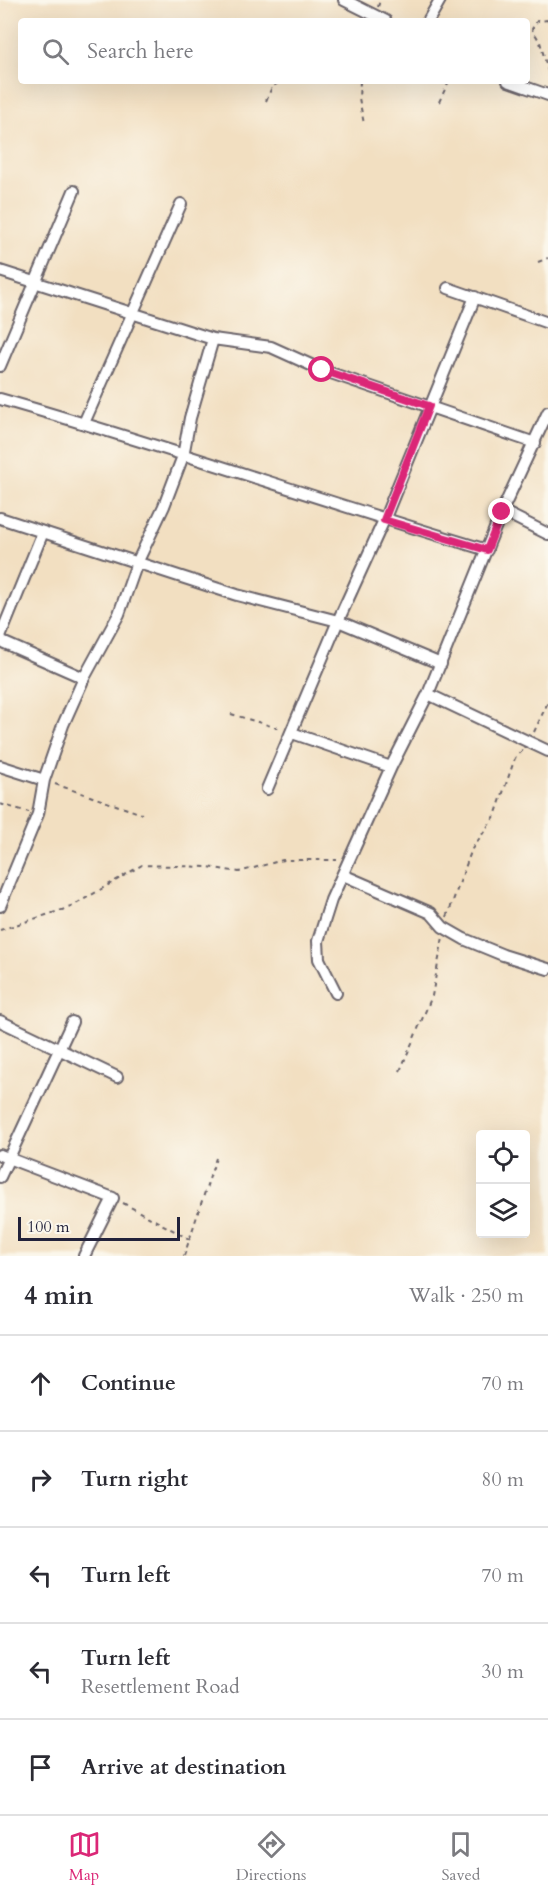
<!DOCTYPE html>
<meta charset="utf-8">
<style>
:root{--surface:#fff;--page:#f7f7f7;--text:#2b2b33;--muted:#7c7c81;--line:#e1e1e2;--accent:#db2777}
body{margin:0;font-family:Cardo,serif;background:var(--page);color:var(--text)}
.controls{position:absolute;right:18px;bottom:18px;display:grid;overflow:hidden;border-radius:6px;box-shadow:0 6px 24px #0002}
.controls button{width:54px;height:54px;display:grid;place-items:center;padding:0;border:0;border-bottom:2px solid var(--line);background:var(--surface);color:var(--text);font:30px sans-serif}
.scale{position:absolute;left:18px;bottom:15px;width:162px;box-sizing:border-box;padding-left:6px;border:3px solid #22223b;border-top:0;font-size:16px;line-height:21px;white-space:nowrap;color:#22223b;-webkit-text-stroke:4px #fbf7ec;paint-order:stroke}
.stop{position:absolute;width:18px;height:18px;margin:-14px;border:4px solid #db2777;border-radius:50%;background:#fff}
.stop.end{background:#db2777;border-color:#fff;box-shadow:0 2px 6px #0008}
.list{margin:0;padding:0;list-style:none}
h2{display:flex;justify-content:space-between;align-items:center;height:78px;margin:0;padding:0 24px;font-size:26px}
h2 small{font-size:20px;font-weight:400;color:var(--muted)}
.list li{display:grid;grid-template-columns:39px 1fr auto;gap:18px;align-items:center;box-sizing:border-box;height:96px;padding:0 24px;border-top:2px solid var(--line)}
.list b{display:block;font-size:22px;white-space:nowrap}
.list p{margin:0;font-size:20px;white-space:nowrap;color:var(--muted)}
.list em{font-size:20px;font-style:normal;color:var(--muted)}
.icon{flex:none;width:33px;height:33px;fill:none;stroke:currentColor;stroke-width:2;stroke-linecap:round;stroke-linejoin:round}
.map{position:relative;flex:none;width:548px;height:1256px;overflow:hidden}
.search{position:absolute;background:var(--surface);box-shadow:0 6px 24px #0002;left:18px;right:18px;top:18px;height:66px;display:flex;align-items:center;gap:15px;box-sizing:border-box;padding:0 21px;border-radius:6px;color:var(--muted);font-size:22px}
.sheet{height:558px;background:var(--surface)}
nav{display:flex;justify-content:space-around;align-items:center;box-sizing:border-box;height:84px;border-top:2px solid var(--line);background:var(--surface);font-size:16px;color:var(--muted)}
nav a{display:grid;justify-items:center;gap:3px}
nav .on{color:var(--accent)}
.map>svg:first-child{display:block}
</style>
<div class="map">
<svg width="548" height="1256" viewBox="0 0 548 1256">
<rect width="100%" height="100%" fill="#fbf7ec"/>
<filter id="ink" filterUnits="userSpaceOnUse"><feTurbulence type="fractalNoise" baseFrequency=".0167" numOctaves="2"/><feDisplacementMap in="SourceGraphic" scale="12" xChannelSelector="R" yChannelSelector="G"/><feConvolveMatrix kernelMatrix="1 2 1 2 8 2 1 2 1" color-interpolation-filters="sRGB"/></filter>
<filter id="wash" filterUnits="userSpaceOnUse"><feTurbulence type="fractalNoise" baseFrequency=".008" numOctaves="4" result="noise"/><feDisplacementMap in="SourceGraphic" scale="24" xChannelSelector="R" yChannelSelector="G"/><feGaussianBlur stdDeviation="1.35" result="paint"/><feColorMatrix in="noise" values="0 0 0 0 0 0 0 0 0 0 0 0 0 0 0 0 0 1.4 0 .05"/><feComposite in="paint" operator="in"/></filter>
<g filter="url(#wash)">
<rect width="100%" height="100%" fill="#f2dfc1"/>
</g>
<g filter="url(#ink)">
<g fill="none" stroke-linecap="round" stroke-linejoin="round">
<defs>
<path id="street" d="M344 0 386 21
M428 21 440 0
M508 81 548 95
M0 271 213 339 271 347 322 370 535 443
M448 288 548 323
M0 366 74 191
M0 399C163 445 324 502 487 550
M84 423 181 204
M502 511 548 534
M0 518 237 595 338 621 441 664
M0 637 43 532
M0 641 84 678
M428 694 548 751
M292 733 391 767
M0 766 44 780
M267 789 338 621 384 520 475 297
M343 875 431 913 443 927 464 939 503 955 548 969
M0 906 38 814 44 780 63 725 84 678 119 614 137 563 164 506 183 456 190 418 213 339
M336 993 319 959 318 941 331 900 391 767 428 694 502 511 548 412
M0 1021 117 1077
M0 1155 113 1198 84 1256
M0 1177 72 1022"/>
</defs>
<!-- street casing -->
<use href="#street" stroke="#6b646a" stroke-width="14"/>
<!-- path -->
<path stroke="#6b646a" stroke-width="2" stroke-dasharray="4.5 4.5" stroke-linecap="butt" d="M378 7 380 0
M548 20 537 21 532 29 540 42 548 71
M360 81 359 98 364 124
M266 101 272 87 281 81
M439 102 449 81
M538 262 548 258
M231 714 281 729
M534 732 548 702
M55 784 142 814
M0 804 29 812
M447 917 472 849 495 816 515 758 524 749
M0 930 71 907 142 865 208 867 239 872 283 860H337
M400 1071 432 996 443 937
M123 1203 191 1240
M184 1256 216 1158"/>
<!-- street -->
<use href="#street" stroke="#fff" stroke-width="10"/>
</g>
</g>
<g fill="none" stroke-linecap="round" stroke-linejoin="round" filter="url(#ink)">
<!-- route -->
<path stroke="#db2777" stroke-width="8" d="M322 370 429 406 384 520 487 550 502 512"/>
</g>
</svg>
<div class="controls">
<button><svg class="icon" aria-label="locate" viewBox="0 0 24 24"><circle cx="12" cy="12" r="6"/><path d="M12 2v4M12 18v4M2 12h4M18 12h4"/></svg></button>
<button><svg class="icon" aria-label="layers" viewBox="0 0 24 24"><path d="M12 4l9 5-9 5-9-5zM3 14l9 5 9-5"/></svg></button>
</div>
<div class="scale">100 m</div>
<div class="stop" style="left:322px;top:370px"></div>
<div class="stop end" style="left:502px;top:512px"></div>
<div class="search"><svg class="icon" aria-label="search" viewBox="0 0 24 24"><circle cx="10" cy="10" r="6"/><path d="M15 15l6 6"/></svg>Search here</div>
</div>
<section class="sheet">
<h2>4 min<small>Walk · 250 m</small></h2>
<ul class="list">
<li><svg class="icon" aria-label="ahead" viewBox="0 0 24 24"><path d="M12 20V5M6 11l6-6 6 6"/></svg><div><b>Continue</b></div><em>70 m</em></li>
<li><svg class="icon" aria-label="right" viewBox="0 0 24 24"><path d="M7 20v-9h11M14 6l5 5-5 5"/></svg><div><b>Turn right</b></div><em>80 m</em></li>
<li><svg class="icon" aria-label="left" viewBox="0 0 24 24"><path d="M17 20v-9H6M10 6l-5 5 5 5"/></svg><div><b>Turn left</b></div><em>70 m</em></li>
<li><svg class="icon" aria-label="left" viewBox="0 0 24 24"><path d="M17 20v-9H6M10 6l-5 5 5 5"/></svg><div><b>Turn left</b><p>Resettlement Road</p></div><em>30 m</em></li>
<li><svg class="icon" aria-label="arrive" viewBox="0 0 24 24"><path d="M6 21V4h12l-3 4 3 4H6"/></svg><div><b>Arrive at destination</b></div></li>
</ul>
</section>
<nav>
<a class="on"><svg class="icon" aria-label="map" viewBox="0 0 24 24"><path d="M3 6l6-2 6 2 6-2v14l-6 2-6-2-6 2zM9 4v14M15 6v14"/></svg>Map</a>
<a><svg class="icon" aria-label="directions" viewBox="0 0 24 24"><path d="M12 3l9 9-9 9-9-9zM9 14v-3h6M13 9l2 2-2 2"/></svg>Directions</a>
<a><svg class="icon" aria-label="saved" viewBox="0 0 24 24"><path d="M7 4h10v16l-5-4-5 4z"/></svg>Saved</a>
</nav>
